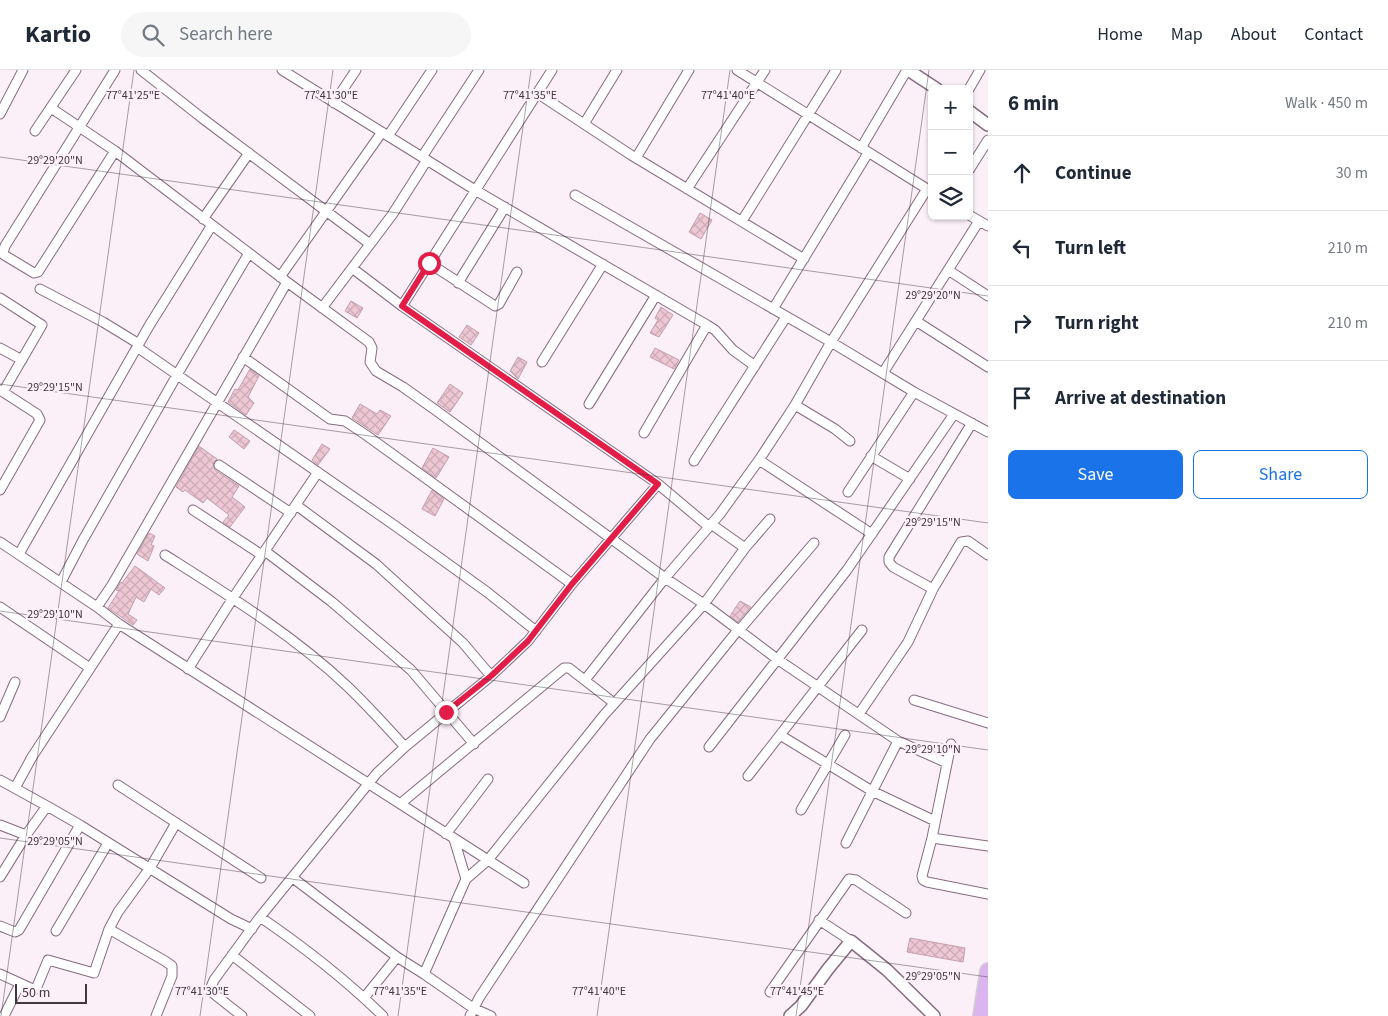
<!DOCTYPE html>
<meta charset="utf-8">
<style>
:root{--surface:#fff;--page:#f6f6f7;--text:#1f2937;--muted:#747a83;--line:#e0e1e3;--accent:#1a73e8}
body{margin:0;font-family:"Source Sans 3",sans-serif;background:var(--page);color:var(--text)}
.controls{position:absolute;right:15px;top:15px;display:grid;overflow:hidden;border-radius:8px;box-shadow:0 1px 4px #0004}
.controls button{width:45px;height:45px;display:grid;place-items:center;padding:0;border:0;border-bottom:1px solid var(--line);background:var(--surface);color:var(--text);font:25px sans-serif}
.scale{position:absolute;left:15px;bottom:12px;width:72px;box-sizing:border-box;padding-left:5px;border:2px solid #42363f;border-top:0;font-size:14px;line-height:18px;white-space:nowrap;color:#42363f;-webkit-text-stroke:4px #fbeff8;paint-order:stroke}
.stop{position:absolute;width:15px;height:15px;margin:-11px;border:4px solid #e11d48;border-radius:50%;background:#fff}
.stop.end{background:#e11d48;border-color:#fff;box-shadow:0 1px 5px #0008}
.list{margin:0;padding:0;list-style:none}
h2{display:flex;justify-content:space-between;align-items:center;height:65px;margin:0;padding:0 20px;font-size:21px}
h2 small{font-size:16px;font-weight:400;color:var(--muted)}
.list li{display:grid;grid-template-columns:32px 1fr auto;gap:15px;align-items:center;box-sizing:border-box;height:75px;padding:0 20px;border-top:1px solid var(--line)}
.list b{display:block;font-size:19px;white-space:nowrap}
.list em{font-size:16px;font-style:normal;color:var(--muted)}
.actions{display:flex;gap:10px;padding:15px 20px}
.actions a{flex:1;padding:11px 0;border:1px solid var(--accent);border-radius:8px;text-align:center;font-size:18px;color:var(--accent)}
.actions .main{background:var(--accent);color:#fff}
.icon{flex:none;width:28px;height:28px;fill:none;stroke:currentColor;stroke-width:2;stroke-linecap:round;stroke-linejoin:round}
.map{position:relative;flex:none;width:988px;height:946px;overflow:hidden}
header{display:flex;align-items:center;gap:30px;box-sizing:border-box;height:70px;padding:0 25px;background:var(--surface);border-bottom:1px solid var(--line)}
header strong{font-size:24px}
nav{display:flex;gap:28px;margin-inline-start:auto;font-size:18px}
.search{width:350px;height:45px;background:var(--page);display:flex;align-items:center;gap:12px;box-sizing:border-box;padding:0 18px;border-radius:28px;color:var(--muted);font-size:19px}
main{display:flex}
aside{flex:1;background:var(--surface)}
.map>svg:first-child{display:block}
</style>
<header>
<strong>Kartio</strong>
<div class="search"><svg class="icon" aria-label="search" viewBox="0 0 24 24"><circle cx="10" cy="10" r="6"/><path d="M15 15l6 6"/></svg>Search here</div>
<nav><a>Home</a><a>Map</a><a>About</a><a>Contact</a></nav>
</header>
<main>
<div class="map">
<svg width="988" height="946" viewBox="0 0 988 946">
<defs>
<pattern id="building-cross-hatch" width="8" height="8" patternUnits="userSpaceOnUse" patternTransform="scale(1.25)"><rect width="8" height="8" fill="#edc7d4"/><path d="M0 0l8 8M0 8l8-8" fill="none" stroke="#ccacb7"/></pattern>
</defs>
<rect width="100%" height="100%" fill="#fbeff8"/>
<!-- building -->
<path fill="url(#building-cross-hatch)" stroke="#c39fab" d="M700 143 712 150 701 169 689 162Z
M351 231 363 238 357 248 345 241Z
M661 237 673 245 659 267 650 263 658 250 655 248Z
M467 255 479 263 471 275 459 267Z
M655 278 679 290 674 299 650 287Z
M518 287 527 292 518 309 510 301Z
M250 299 259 306 248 327 254 333 246 345 228 332 235 319 238 320Z
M450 314 463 323 450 342 437 333Z
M360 334 377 344 380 340 391 346 378 365 352 348Z
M234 360 250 371 244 379 229 367Z
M322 374 330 379 318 395 312 390Z
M199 376 217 389 213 394 215 400 239 416 232 427 245 437 230 457 223 452 229 445 207 428 203 433 185 420 183 422 176 417Z
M433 378 449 387 436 408 422 398Z
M432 420 444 429 435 446 422 439Z
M149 463 155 466 151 475 154 476 148 491 137 484Z
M135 496 165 518 159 525 151 519 144 532 136 527 128 544 137 550 133 555 108 538 119 521 116 520 121 512 122 513Z
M740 531 751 537 738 552 730 546Z
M910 868 965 878 963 892 907 882Z"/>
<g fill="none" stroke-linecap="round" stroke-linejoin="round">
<defs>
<path id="minor" d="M141 0 202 48 370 174
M282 0 475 120 707 255 715 260 733 280 755 296
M737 0 932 122
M969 19 980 0
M537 23 631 85 804 189
M334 33 356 0
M51 38 115 81 287 212 369 272 372 278 370 292 376 301 403 317 434 339 665 508 704 534 777 589 898 671 947 693
M0 44 23 0
M584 54 617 0
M35 61 76 0
M388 66 432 0
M861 78 907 0
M115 81 38 202 34 203 4 185 3 183 5 176 115 0
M422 87 479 0
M636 88 689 0
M969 100 988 70
M687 119 765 0
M575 125 831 272 914 322 988 362
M969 145 988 156
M203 149 249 83
M742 151 836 0
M429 193 495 236 499 234 517 202
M352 198 402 236 658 414 708 456
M948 200 988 226
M280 207 382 62
M458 213 505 137
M40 219 103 252 139 274
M0 228 42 255 3 322
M402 236 552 0
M322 238 392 145 427 90
M773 239 868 83
M916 251 988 297
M137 277 394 455 487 522 536 561
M0 278 22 290
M243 287 330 349 345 351 366 365 572 514
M542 292 603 194
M883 303 979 151
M0 320 37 344 40 350 0 420
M589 334 656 225
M795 335 835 359 850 371
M644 363 707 255
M871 386 910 409
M759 390 872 464
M694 391 786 247
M219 395 291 443
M848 422 914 322
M296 435 376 494 463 573 491 606
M193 440 262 485
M711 454 745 478
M0 472 97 537 119 554 488 790 604 645 704 534 745 478 770 449
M265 481 332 532 411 600 474 674
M19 484 149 256 212 155
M165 485C228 525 293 565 347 616 367 635 386 656 405 677
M61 512 83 470 181 298 249 183
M933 519 893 497 889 492V487L972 353
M0 537 90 598
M97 537 112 515 287 212
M188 599 233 528 318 402
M585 610 665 508 720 444 759 390 795 335 831 272 927 119
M914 630 988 653
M859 644 908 572 933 519 961 472 968 471 988 485
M0 647 15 612
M780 665 872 721 935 751
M709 677 847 500 954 344
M748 706 862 560
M0 710 47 736
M118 715 261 808
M15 718 32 687 119 554
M400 734 564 598H569L614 633
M801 740 845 665
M0 755 26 765
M446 764 488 709
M932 768 951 674
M846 773 898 671
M988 776 932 768 922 806 923 810 927 812 988 824
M0 807 26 765 47 736 80 755 231 849 252 859
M293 808 397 887 424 904 473 938 491 946
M466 809 488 790 524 813
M260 847C304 877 345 909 383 946
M819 850 851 871
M0 856 15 862 19 860 80 755
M56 861 108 773
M232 885 310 946
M0 904 33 919H36L48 890 94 903 109 859
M424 904 466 809 454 769
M770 922 849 809 856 810 906 843
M364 928 397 887
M4 946 20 914
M156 946 172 906V896L165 891 109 859 118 842 150 798 176 753
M242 946 214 924 211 917 214 910 260 847 377 703 406 676 491 606 528 571 572 514 658 414
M470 946 479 928 650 669 738 560 741 558 814 473"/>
<path id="tertiary" d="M908 0 937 19
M969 41 988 55
M790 946 801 936 828 899 851 871 887 900 934 946"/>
<path id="primary" d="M981 946 988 901"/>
</defs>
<!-- minor casing -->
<use href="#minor" stroke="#866b80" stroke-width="11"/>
<!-- tertiary casing -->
<use href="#tertiary" stroke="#866b80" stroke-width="14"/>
<!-- primary casing -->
<use href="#primary" stroke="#d2cfd1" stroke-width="18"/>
<!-- minor -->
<use href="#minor" stroke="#fff" stroke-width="9"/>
<!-- tertiary -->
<use href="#tertiary" stroke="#fff" stroke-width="11"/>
<!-- primary -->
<use href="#primary" stroke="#dbb5ef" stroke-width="15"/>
</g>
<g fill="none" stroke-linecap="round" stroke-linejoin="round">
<!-- route -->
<path stroke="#e11d48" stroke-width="6" d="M429 193 402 236 658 414 572 514 528 571 491 606 446 642"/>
</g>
<!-- ticks -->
<path fill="none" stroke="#42363f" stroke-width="1" stroke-opacity="0.45" d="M0 87 988 226M0 314 988 453M0 541 988 680M0 768 988 907M1 946 134 0M200 946 333 0M398 946 531 0M597 946 730 0M796 946 929 0"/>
<g font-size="12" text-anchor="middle" fill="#42363f" stroke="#fbeff8" stroke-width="4.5" stroke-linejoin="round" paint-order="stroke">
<text x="133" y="29">77°41'25"E</text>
<text x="331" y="29">77°41'30"E</text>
<text x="530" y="29">77°41'35"E</text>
<text x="728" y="29">77°41'40"E</text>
<text x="55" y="94">29°29'20"N</text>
<text x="933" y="229">29°29'20"N</text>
<text x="55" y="321">29°29'15"N</text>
<text x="933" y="456">29°29'15"N</text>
<text x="55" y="548">29°29'10"N</text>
<text x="933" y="683">29°29'10"N</text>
<text x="55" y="775">29°29'05"N</text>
<text x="933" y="910">29°29'05"N</text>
<text x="202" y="925">77°41'30"E</text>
<text x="400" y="925">77°41'35"E</text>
<text x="599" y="925">77°41'40"E</text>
<text x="797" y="925">77°41'45"E</text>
</g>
</svg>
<div class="controls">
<button>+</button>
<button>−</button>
<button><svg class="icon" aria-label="layers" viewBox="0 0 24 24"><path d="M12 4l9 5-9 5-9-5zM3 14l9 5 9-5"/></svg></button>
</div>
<div class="scale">50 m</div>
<div class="stop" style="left:429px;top:193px"></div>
<div class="stop end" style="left:446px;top:642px"></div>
</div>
<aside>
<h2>6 min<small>Walk · 450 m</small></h2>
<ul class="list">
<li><svg class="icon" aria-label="ahead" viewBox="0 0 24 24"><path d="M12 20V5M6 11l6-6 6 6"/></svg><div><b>Continue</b></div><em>30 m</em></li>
<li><svg class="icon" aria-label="left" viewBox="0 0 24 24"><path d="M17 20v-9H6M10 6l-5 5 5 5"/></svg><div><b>Turn left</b></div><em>210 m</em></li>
<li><svg class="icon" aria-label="right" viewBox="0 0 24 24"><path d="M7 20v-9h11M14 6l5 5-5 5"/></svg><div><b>Turn right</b></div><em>210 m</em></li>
<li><svg class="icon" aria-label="arrive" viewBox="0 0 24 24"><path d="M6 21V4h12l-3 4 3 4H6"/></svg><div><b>Arrive at destination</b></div></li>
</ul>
<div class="actions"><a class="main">Save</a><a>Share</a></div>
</aside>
</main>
